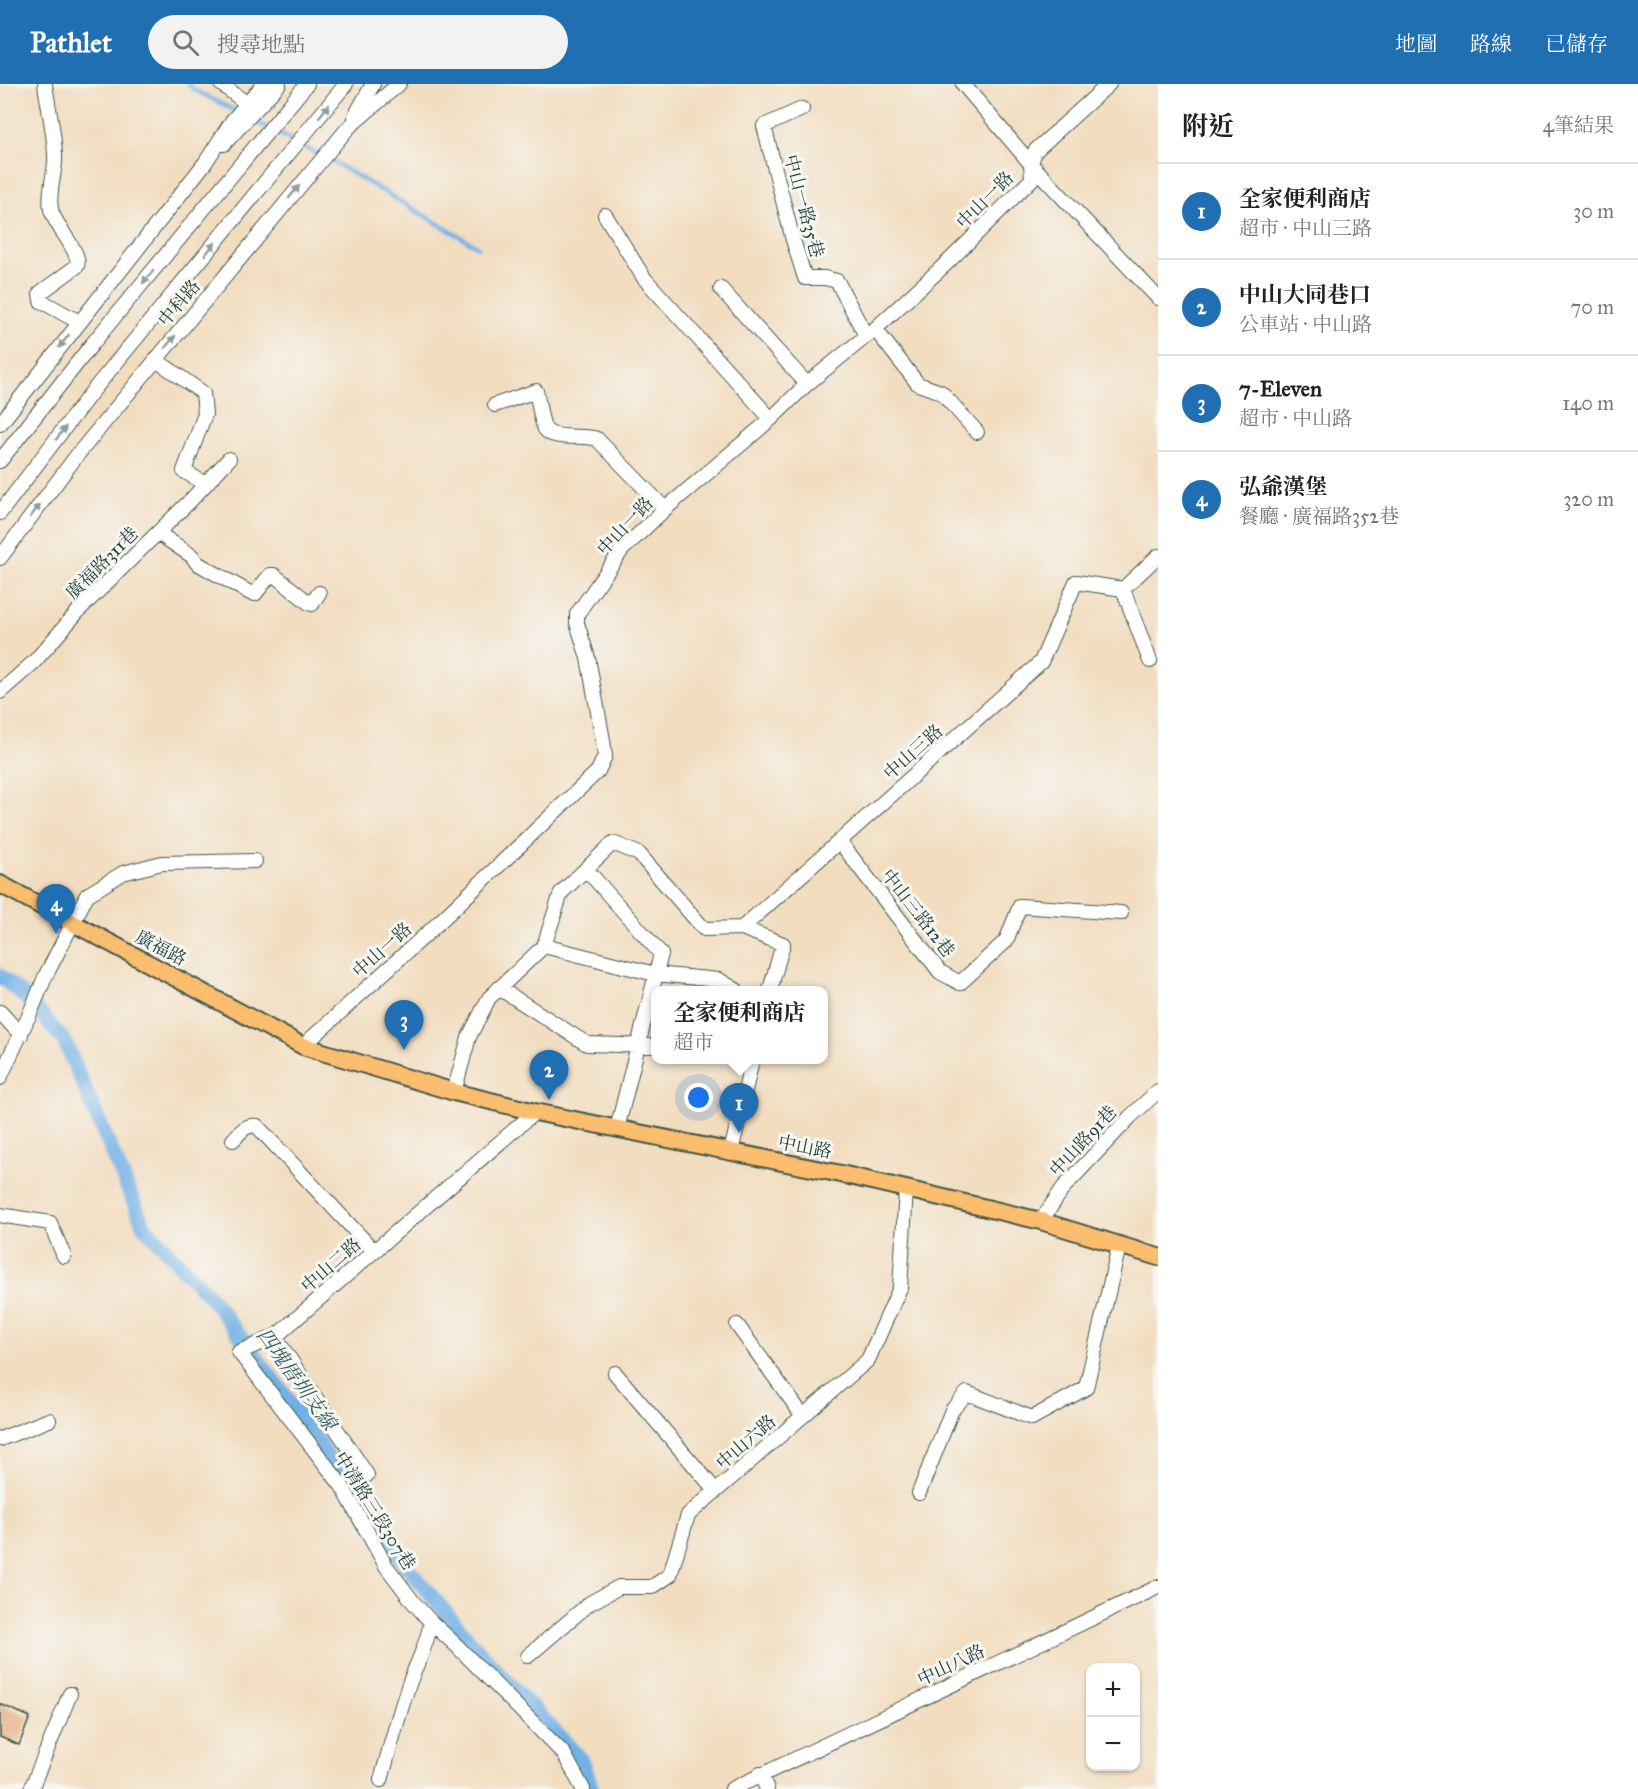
<!DOCTYPE html>
<html lang="zh-TW">
<meta charset="utf-8">
<style>
:root{--surface:#fff;--page:#f2f2f2;--text:#222;--muted:#767676;--line:#e0e0e0;--accent:#1f6fb2}
body{margin:0;font-family:"IM FELL Great Primer","Noto Serif TC",serif;background:var(--page);color:var(--text)}
.controls{position:absolute;right:18px;bottom:18px;display:grid;overflow:hidden;border-radius:12px;box-shadow:0 2px 4px #0004}
.controls button{width:54px;height:54px;display:grid;place-items:center;padding:0;border:0;border-bottom:2px solid var(--line);background:var(--surface);color:var(--text);font:30px sans-serif}
.you{position:absolute;left:699px;top:1014px;width:21px;height:21px;margin:-15px;border:4px solid #fff;border-radius:50%;background:#1a73e8;box-shadow:0 0 0 9px #1a73e833}
.badge{display:grid;place-items:center;width:39px;height:39px;border-radius:50%;background:var(--accent);color:#fff;font-size:20px;font-weight:700}
.pin{position:absolute;translate:-50% -50px;filter:drop-shadow(0 2px 3px #0008)}
.pin::after{content:'';position:absolute;top:32px;width:21px;height:18px;background:inherit;clip-path:polygon(0 0,100% 0,50% 100%)}
.popup{position:absolute;left:651px;top:902px;width:177px;height:78px;box-sizing:border-box;display:grid;place-content:center;border-radius:12px;background:var(--surface);filter:drop-shadow(0 2px 4px #0005);font-size:20px;white-space:nowrap;color:var(--muted)}
.popup b{font-size:22px;color:var(--text)}
.popup::after{content:'';position:absolute;left:50%;top:100%;margin-left:-12px;border:12px solid transparent;border-top-color:var(--surface)}
.list{margin:0;padding:0;list-style:none}
h2{display:flex;justify-content:space-between;align-items:center;height:78px;margin:0;padding:0 24px;font-size:26px}
h2 small{font-size:20px;font-weight:400;color:var(--muted)}
.list li{display:grid;grid-template-columns:39px 1fr auto;gap:18px;align-items:center;box-sizing:border-box;height:96px;padding:0 24px;border-top:2px solid var(--line)}
.list b{display:block;font-size:22px;white-space:nowrap}
.list p{margin:0;font-size:20px;white-space:nowrap;color:var(--muted)}
.list em{font-size:20px;font-style:normal;color:var(--muted)}
.icon{flex:none;width:33px;height:33px;fill:none;stroke:currentColor;stroke-width:2;stroke-linecap:round;stroke-linejoin:round}
.map{position:relative;flex:none;width:1158px;height:1705px;overflow:hidden}
header{display:flex;align-items:center;gap:36px;box-sizing:border-box;height:84px;padding:0 30px;background:var(--accent);color:#fff}
header strong{font-size:28px}
nav{display:flex;gap:33px;margin-inline-start:auto;font-size:21px}
.search{width:420px;height:54px;background:var(--page);display:flex;align-items:center;gap:15px;box-sizing:border-box;padding:0 21px;border-radius:33px;color:var(--muted);font-size:22px}
main{display:flex}
aside{flex:1;background:var(--surface)}
.map>svg:first-child{display:block}
</style>
<header>
<strong>Pathlet</strong>
<div class="search"><svg class="icon" aria-label="search" viewBox="0 0 24 24"><circle cx="10" cy="10" r="6"/><path d="M15 15l6 6"/></svg>搜尋地點</div>
<nav><a>地圖</a><a>路線</a><a>已儲存</a></nav>
</header>
<main>
<div class="map">
<svg width="1158" height="1705" viewBox="0 0 1158 1705">
<rect width="100%" height="100%" fill="#f6f6f2"/>
<filter id="ink" filterUnits="userSpaceOnUse"><feTurbulence type="fractalNoise" baseFrequency=".0167" numOctaves="2"/><feDisplacementMap in="SourceGraphic" scale="12" xChannelSelector="R" yChannelSelector="G"/><feConvolveMatrix kernelMatrix="1 2 1 2 8 2 1 2 1" color-interpolation-filters="sRGB"/></filter>
<filter id="wash" filterUnits="userSpaceOnUse"><feTurbulence type="fractalNoise" baseFrequency=".008" numOctaves="4" result="noise"/><feDisplacementMap in="SourceGraphic" scale="24" xChannelSelector="R" yChannelSelector="G"/><feGaussianBlur stdDeviation="1.35" result="paint"/><feColorMatrix in="noise" values="0 0 0 0 0 0 0 0 0 0 0 0 0 0 0 0 0 1.4 0 .05"/><feComposite in="paint" operator="in"/></filter>
<g filter="url(#wash)">
<rect width="100%" height="100%" fill="#f2ddbf"/>
<g fill="none" stroke-linecap="round" stroke-linejoin="round">
<!-- stream -->
<path stroke="#72b1e5" stroke-width="4.5" d="M188 0 194 6 238 28
M251 35 340 82 478 163"/>
<!-- canal -->
<path stroke="#72b1e5" stroke-width="15" d="M0 892 24 912 64 956 144 1142 211 1214 306 1339 338 1389
M353 1411 378 1449 483 1572 582 1676 592 1705"/>
</g>
<g id="blocks">
<!-- building -->
<path fill="#e5ad82" d="M0 1620 30 1633 19 1661 0 1653Z"/>
</g>
</g>
<g filter="url(#ink)">
<use href="#blocks" fill-opacity="0" stroke="#3f5549" stroke-width="1.5"/>
<g fill="none" stroke-linecap="round" stroke-linejoin="round">
<defs>
<path id="minor" d="M45 0C48 23 56 56 55 78 54 93 48 110 51 125 54 142 82 168 77 182L40 209 41 217 79 238
M221 0 246 19
M963 0 1031 80 1158 214
M802 25 764 42 793 156 805 194H825L837 197 866 252
M355 32 373 0
M224 60 279 0
M605 131 644 194 771 335
M721 205 807 300
M875 245 918 300 941 308 977 348
M156 276 203 309 205 330 184 387 205 400
M495 321 536 307C539 318 540 335 545 345 553 357 583 350 597 355L665 425
M0 340 205 79 232 37 264 0
M0 377 93 259 307 0
M0 429 91 309 346 0
M158 449 192 472 197 479 250 509 255 510 270 491H274L309 519 312 520 319 509
M0 474 78 370 348 44 399 0
M1123 505 1150 577
M0 608 34 578 81 524 190 417 229 375
M840 758 940 888 960 899 1006 857 1020 822 1121 829
M586 785 661 870 617 1045
M544 862 655 890 719 896 736 906
M499 904 587 960 655 962
M770 906 783 860 742 844 1041 578 1076 498 1123 505 1158 472
M0 928 21 951
M28 934 46 891 87 811 123 789 162 779 255 777
M303 962 431 846 598 687 605 672 603 656 588 574 577 539V530L622 466 665 425 771 335 807 300 875 245 949 177 1032 95 1031 80 1035 67 1109 0
M0 994 26 938
M454 1008 469 953 489 914 544 862 561 809 613 759 639 770 704 845 742 844
M233 1056C241 1048 245 1040 257 1042L374 1167
M731 1068 752 976
M0 1131 50 1139 64 1172
M1041 1137 1064 1103 1130 1033 1158 1007
M737 1241 803 1332
M275 1253 239 1268 342 1402 386 1482 414 1519 431 1538 457 1562 564 1670 583 1705
M615 1289 716 1407
M0 1355 49 1336
M367 1391 275 1253 535 1028
M919 1409 952 1326 967 1309 1032 1334 1086 1304 1119 1162
M528 1572 590 1519 619 1503H652L670 1491 688 1431 868 1276 900 1204 906 1105
M760 1690 767 1705
M381 1696C390 1664 398 1632 409 1600 417 1579 427 1561 431 1538
M31 1705 70 1610
M732 1705 1158 1503"/>
<path id="major" d="M0 800 303 962 454 1008 535 1028 841 1090 906 1105 1041 1137 1158 1173"/>
</defs>
<!-- minor casing -->
<use href="#minor" stroke="#3f5549" stroke-width="16"/>
<!-- major casing -->
<use href="#major" stroke="#3f5549" stroke-width="20"/>
<!-- minor -->
<use href="#minor" stroke="#fff" stroke-width="14"/>
<!-- major -->
<use href="#major" stroke="#fbbd6e" stroke-width="16"/>
</g>
<!-- one-way arrows -->
<defs><path id="oneway-solid" d="M-6-.8H1V-3.2L6.5 0L1 3.2V.8H-6Z" transform="scale(1.5)"/></defs>
<g fill="#8f9e9a">
<use href="#oneway-solid" transform="translate(324 27) rotate(-51)"/>
<use href="#oneway-solid" transform="translate(294 108) rotate(-50)"/>
<use href="#oneway-solid" transform="translate(210 165) rotate(-50)"/>
<use href="#oneway-solid" transform="translate(148 193) rotate(130)"/>
<use href="#oneway-solid" transform="translate(64 257) rotate(128)"/>
<use href="#oneway-solid" transform="translate(170 258) rotate(-50)"/>
<use href="#oneway-solid" transform="translate(61 349) rotate(-53)"/>
<use href="#oneway-solid" transform="translate(35 427) rotate(-53)"/>
</g>
</g>
<g text-anchor="middle" dominant-baseline="central" stroke-width="6" stroke-linejoin="round" paint-order="stroke">
<!-- street labels -->
<g font-size="18" fill="#1f3d34" stroke="#f6f6f2">
<text transform="translate(985 116) rotate(-45)">中山一路</text>
<text transform="translate(804 122) rotate(75)">中山一路35巷</text>
<text transform="translate(179 219) rotate(-50)">中科路</text>
<text transform="translate(625 442) rotate(-47)">中山一路</text>
<text transform="translate(102 479) rotate(-45)">廣福路311巷</text>
<text transform="translate(913 668) rotate(-42)">中山三路</text>
<text transform="translate(918 829) rotate(52)">中山三路12巷</text>
<text transform="translate(161 864) rotate(28)">廣福路</text>
<text transform="translate(382 866) rotate(-42)">中山一路</text>
<text transform="translate(1083 1057) rotate(-47)">中山路91巷</text>
<text transform="translate(805 1063) rotate(11)">中山路</text>
<text transform="translate(331 1181) rotate(-41)">中山二路</text>
<text transform="translate(746 1358) rotate(-41)">中山六路</text>
<text transform="translate(375 1427) rotate(58)">中清路三段307巷</text>
<text transform="translate(951 1581) rotate(-25)">中山八路</text>
</g>
<!-- water labels -->
<g font-size="20" font-style="italic" fill="#345a60" stroke="#f6f6f2">
<text transform="translate(297 1295) rotate(54)">四塊厝圳支線</text>
</g>
</g>
</svg>
<div class="controls">
<button>+</button>
<button>−</button>
</div>
<div class="you"></div>
<div class="pin badge" style="left:739px;top:1049px">1</div>
<div class="popup"><b>全家便利商店</b>超市</div>
<div class="pin badge" style="left:549px;top:1016px">2</div>
<div class="pin badge" style="left:404px;top:966px">3</div>
<div class="pin badge" style="left:56px;top:850px">4</div>
</div>
<aside>
<h2>附近<small>4筆結果</small></h2>
<ul class="list">
<li><span class="badge">1</span><div><b>全家便利商店</b><p>超市 · 中山三路</p></div><em>30 m</em></li>
<li><span class="badge">2</span><div><b>中山大同巷口</b><p>公車站 · 中山路</p></div><em>70 m</em></li>
<li><span class="badge">3</span><div><b>7-Eleven</b><p>超市 · 中山路</p></div><em>140 m</em></li>
<li><span class="badge">4</span><div><b>弘爺漢堡</b><p>餐廳 · 廣福路352巷</p></div><em>320 m</em></li>
</ul>
</aside>
</main>
